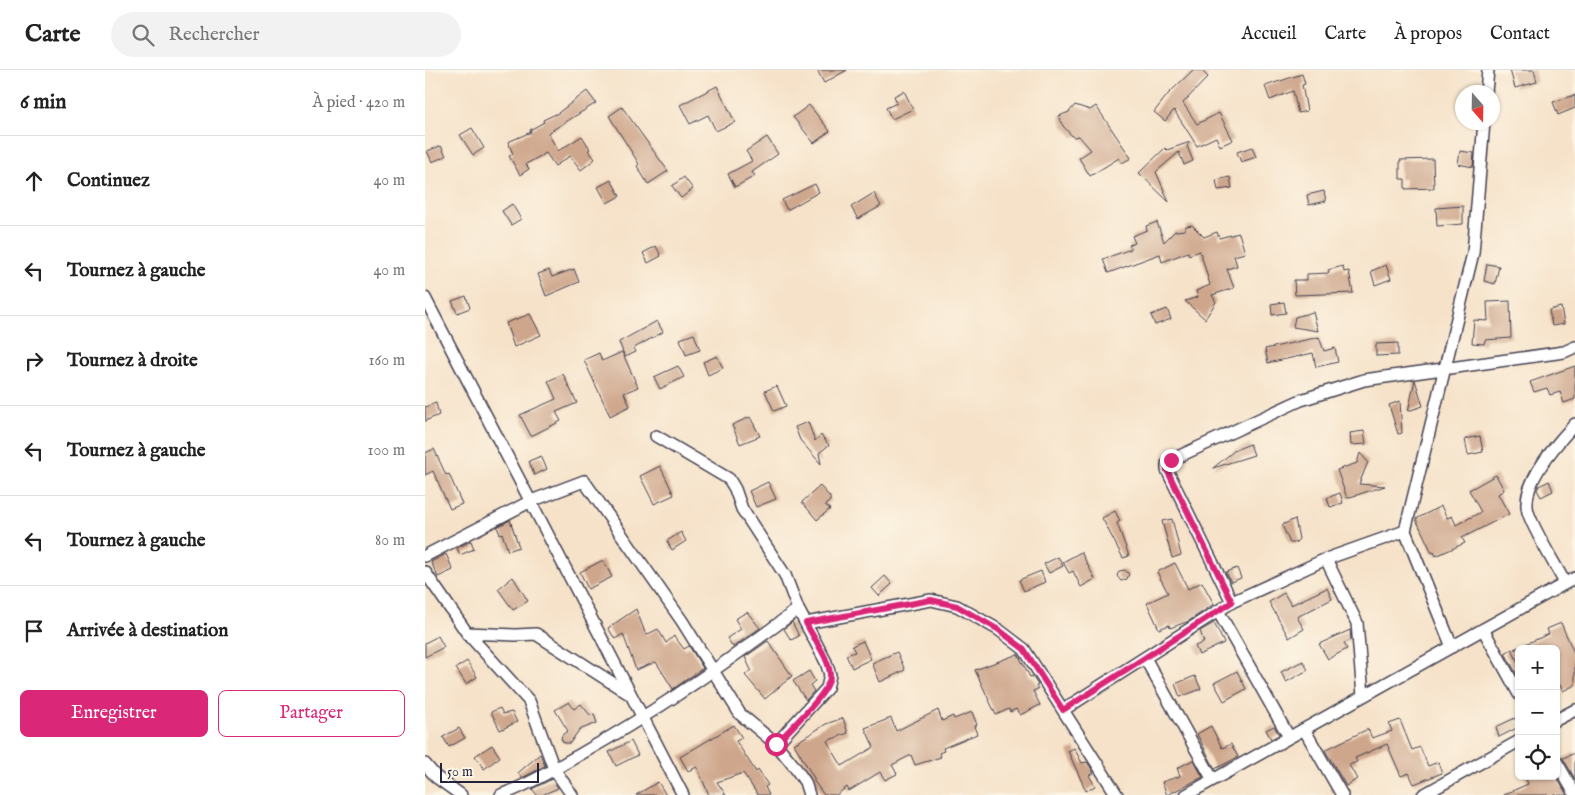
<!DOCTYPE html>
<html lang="fr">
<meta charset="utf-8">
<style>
:root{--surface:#fff;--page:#f2f2f2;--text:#222;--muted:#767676;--line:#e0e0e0;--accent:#db2777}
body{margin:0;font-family:"IM FELL English",serif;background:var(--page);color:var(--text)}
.controls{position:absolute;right:15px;bottom:15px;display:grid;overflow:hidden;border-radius:8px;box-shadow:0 1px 4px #0004}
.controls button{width:45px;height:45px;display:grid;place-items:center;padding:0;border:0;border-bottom:1px solid var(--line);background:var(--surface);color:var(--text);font:25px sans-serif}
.compass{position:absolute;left:1030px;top:15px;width:45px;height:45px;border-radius:50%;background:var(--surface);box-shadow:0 1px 4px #0004;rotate:160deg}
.scale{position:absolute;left:15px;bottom:12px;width:99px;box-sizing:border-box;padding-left:5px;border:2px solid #22223b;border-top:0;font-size:14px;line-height:18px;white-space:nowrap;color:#22223b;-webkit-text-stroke:4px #fcf5e5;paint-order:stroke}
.stop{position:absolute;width:15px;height:15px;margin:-11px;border:4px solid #db2777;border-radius:50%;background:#fff}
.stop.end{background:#db2777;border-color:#fff;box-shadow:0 1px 5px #0008}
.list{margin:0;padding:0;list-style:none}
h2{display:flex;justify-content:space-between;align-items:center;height:65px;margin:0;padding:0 20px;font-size:21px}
h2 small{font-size:16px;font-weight:400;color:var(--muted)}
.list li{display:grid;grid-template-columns:32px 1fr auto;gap:15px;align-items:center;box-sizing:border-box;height:90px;padding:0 20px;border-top:1px solid var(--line)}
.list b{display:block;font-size:19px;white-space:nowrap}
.list em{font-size:16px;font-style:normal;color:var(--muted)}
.actions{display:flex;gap:10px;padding:15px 20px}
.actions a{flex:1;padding:11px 0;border:1px solid var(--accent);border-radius:8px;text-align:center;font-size:18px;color:var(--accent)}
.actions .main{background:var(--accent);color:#fff}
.icon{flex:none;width:28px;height:28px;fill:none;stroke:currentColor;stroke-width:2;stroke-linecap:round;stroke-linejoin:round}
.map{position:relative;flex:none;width:1150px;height:725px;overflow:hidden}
header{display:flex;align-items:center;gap:30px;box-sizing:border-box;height:70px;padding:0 25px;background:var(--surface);border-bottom:1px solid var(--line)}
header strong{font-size:24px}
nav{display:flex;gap:28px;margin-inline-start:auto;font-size:18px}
.search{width:350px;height:45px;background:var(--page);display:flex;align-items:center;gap:12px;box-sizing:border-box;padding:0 18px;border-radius:28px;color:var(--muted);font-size:19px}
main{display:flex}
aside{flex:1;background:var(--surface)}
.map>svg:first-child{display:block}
</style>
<header>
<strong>Carte</strong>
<div class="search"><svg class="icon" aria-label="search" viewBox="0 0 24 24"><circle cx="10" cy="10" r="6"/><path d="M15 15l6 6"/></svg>Rechercher</div>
<nav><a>Accueil</a><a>Carte</a><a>À propos</a><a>Contact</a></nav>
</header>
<main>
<aside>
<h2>6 min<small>À pied · 420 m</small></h2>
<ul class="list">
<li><svg class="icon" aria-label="ahead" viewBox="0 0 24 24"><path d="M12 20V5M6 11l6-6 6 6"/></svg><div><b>Continuez</b></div><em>40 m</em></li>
<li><svg class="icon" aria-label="left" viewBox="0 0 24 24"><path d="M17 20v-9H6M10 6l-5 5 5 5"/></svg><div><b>Tournez à gauche</b></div><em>40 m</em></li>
<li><svg class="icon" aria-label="right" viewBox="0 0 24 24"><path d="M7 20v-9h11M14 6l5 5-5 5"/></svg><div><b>Tournez à droite</b></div><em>160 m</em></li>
<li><svg class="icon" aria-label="left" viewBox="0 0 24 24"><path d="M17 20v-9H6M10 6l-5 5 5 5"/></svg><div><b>Tournez à gauche</b></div><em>100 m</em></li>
<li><svg class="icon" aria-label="left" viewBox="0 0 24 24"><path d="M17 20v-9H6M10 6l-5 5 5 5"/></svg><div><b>Tournez à gauche</b></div><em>80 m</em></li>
<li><svg class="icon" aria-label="arrive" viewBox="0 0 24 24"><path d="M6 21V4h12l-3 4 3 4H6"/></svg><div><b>Arrivée à destination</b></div></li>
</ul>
<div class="actions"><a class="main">Enregistrer</a><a>Partager</a></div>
</aside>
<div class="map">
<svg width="1150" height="725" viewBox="0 0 1150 725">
<rect width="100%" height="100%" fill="#fcf5e5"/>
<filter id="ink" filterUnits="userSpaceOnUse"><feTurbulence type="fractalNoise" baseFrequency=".02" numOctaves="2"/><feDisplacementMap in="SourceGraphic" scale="10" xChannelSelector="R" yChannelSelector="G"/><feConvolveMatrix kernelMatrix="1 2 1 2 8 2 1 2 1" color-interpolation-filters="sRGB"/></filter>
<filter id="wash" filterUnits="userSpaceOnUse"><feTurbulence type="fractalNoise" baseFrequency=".0096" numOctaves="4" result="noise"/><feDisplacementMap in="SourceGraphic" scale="20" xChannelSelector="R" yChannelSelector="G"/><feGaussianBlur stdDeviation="1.12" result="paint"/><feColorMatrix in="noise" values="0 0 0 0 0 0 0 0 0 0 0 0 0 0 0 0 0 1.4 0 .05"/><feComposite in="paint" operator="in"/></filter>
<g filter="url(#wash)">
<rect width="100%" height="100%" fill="#f6e2c9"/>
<g id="blocks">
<!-- building -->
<path fill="#cea68b" d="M392 0H422L399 13Z
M768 0H776L783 7 758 33 772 54 794 43 808 70 795 76 791 67 772 76 749 40 740 51 729 42 744 23Z
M1085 0H1109L1112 12 1090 18Z
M877 4 880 14 877 15 882 41 873 43 868 21 845 30 840 16Z
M292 16 310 52 291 61 283 45 265 54 255 35Z
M162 21 171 33 123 63 133 81 157 66 165 79 163 80 170 89 156 100 145 86 130 96 121 83 101 94 104 99 95 105 84 86 88 84 83 72 106 62 105 60 119 52 118 50 133 43Z
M479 21 488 39 467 49 461 38 472 33 469 26Z
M1150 25V38L1133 45 1128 32Z
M384 35 405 61 389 73 368 47Z
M650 35 665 40 671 36 706 88 697 93 694 88 665 106 654 88 666 80 654 66 648 67 638 56 634 46 644 42Z
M197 37 243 101 223 114 212 96 214 94 184 46Z
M47 58 59 78 48 85 35 65Z
M342 67 353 84 327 102 330 106 310 117 303 104 327 91 321 81Z
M765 72 762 76 768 91 759 95 754 82 731 102 744 132 714 103 740 78 742 80Z
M16 76 21 86 7 92 2 81Z
M827 77 831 87 816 92 812 82Z
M1035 81 1049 83 1048 97 1033 94Z
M1008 89 1009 118 980 119V109H975V90Z
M259 107 268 119 256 128 247 116Z
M805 107 807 118 793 120 791 110Z
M186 110 195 126 182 133 173 117Z
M390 114 394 122 362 140 357 130Z
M899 121 901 131 884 135 882 125Z
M449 123 456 136 433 149 426 137Z
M87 134 96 149 86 155 77 141Z
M1038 136V154L1012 156 1011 138Z
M732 152 739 172 750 161 760 160 761 156 767 155 779 167 792 162 794 168 814 163 820 183 809 186 812 196 802 199 809 218 787 225 791 232 780 249 760 231 773 227 771 221 785 215 775 181 764 185 763 182 737 192 735 184 683 203 678 189 706 179 704 175 710 173 707 166 722 160 721 156Z
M231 176 236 186 223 193 218 183Z
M1062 194 1074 196 1070 214 1059 211Z
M961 195 966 209 950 215 946 201Z
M918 196 919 202 924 201 928 223 870 225 869 210H882V204L904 203 903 200Z
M149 199 154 212 121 226 113 204 124 200 127 207Z
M41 226 45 238 32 243 27 231Z
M1085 231 1086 268 1060 270 1059 274 1047 273 1049 250 1063 251 1062 232Z
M859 232 861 243 847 245 846 234Z
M1136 237 1139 254 1127 256 1124 240Z
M742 239 746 249 730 255 726 245Z
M888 242 893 261 868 257 870 247Z
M105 244 116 265 89 277 81 253Z
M232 251 238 262 209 278 211 282 200 287 194 272Z
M269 264 275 280 261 285 255 269Z
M894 267 899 281 910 278 913 292 891 297 888 283 843 293 840 279Z
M973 273V285L951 286V274Z
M197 282 213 317 199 323 205 336 185 346 159 290 174 283 177 291Z
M292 286 298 298 283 305 278 292Z
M253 296 259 307 235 319 229 307Z
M1150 296V329L1139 333 1135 322 1125 325 1122 318 1109 322 1105 312Z
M138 304 152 333 131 342 136 351 106 366 95 345 131 329 123 311Z
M990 310 998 336 983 341Z
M352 316 361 336 349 341 340 321Z
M975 331 977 363 973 364 964 335Z
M11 333 14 345 0 351V337Z
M325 347 335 366 315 374 307 355Z
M383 352 390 371 396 365 404 375 394 383 396 394 375 370 370 357Z
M939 361 941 374 926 375 925 363Z
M1055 366 1058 382 1043 385 1040 369Z
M825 374 829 385 788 398 810 380Z
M9 379 21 405 24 404 37 434 25 439 8 401 0 405V383Z
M935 383 943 392 934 414 960 416 922 428 912 400 932 393Z
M116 386 122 399 109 405 104 391Z
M235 396 249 425 229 434 215 406Z
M1071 405 1079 420 1073 424 1084 444 1037 468 1040 473 1011 486 1009 482 1007 483 991 449 1016 436 1022 448 1027 446 1031 455 1056 442 1044 420Z
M1124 411 1128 421 1116 427 1112 420 1114 416Z
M343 412 351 429 331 437 324 421Z
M395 416 405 427V431L400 435 405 439 392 450 377 432Z
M915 423 918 433 905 437 902 428Z
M690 441 695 451 692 453 704 486 698 488 677 448Z
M747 449 756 485 747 488 737 451Z
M870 449 874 469 870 473H865L857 455Z
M85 450 94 477 83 481 77 463 75 464 72 457Z
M256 462 261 471 247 480 242 471Z
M46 471 49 479 35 485 32 478Z
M656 482 670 509 656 517 648 501 644 503 638 492Z
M21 484 28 500 13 507 6 492Z
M633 487 638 496 624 503 619 494Z
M178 490 187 507 163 519 155 502Z
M750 493 763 519 777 512 789 534 764 551 745 558 744 555 734 559 722 533 743 523 732 502Z
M812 498 816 508 806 512 801 502Z
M700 500 704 504 702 509 696 511 692 506 694 501Z
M616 501 620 512 599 521 594 510Z
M460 506 467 514 454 526 447 518Z
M88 507 103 531 88 540 73 519Z
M902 518 907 529 872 547 879 559 864 568 844 532 859 523 866 535Z
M211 539 221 565 233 559 241 573 249 566 259 579 264 576 278 598 248 619 231 592 211 600 198 564 190 569 183 558Z
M322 542 335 558 308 577 302 568 316 559 310 549Z
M367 552 374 566 366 570 359 559Z
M789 553 799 573 774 585 770 576 779 572 775 561Z
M1136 553 1150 585V615L1138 621 1131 608V579H1089L1124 564 1122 559Z
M925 560 926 570 919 573 922 579 903 589 894 574Z
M13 566 19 577 0 587V573Z
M343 571 367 606 340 629 320 605 326 600 320 587Z
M438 571 446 589 427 598 421 585 430 582 427 576Z
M1087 579 1094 595V608L1080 583Z
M472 582 480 600 455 612 447 593Z
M593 584 605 607 607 606 613 615 611 616 613 619 608 621 615 635 595 645 591 639 585 642 584 639 571 645 550 600Z
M42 591 52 607 41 614 31 598Z
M878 591 883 600 861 612 856 602Z
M384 601 390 611 385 615 389 621 381 630 368 611Z
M812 601 821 619 799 631 789 613Z
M770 606 776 619 755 627 750 614Z
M144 632 149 639 156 634 165 645 169 644 172 653 154 660 145 673H139L136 669 137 665 143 661 130 640Z
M75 638 78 644 87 642 92 652 75 660 66 642Z
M513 640 517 651 528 646 529 649 547 642 552 655 549 656 552 664 518 678 519 681 514 683 516 687 490 695 486 685 467 695 472 704 460 710 455 702 424 721 422 717 411 725H399L388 710H390L369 674 401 654 418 648 423 663 402 671 417 696 449 677 440 658 466 648 471 661Z
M1090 648 1094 657 1074 667 1071 657Z
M975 650 987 680 995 677 1003 696 1013 692 1017 703 989 714 984 703 976 706 962 674 930 688 932 692 924 695 932 709 921 716 900 680 943 659 947 668 967 661 964 654Z
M309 655 317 668 311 671 331 702 333 700 343 715 340 717 344 725H333L318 703 292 712 301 725H284L272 697 263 701 255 687Z
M786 656 797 678 806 674 813 687 790 699 772 664Z
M849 656 854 665 846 669 841 660Z
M34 658 40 668 24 677 18 667Z
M206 671 213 685 191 696 184 682Z
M67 675 75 687 59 699 50 686Z
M649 678 657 693 662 692 669 703 664 705 670 716 661 721 643 681Z
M1150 683V709L1138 688Z
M115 684 120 696 97 708 93 703Z
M768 690 778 707 742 725 737 712 755 706 752 698Z
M1100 706H1131L1142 725H1078L1103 714Z
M127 709 133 718 117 725H112L107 719Z
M233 712 241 725H211Z"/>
</g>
</g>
<g filter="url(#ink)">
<use href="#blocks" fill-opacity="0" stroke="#423f50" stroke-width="1"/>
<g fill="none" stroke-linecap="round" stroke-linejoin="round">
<defs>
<path id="minor" d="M1061 22 1063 0
M0 228 258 725
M231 366 304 409 310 419 317 439 360 505 373 539 401 592 405 605 402 618 351 674
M0 486 106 431 159 411 257 551 315 644 351 674 369 696 380 712 384 725
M901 489 932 553 938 626
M0 502 42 563 104 631 129 699 147 725
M1140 513C1130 494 1109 461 1103 442 1095 414 1132 373 1150 354
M807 532 742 400V394L746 390 876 330 939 310 1139 282 1150 277
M793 541 864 667
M381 553 506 530 532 536 574 560 599 579 692 725
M1058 559 1094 624
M42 563 91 565 111 564 203 623
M1027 577 980 461 1048 183 1059 52
M720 588 788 710
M638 640 807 532 901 489 980 461
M1131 650 1150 640
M879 659 917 725
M1131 691 1150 724
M0 694 11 707 36 725
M76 725C105 714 133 697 161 681 235 639 304 591 373 539
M761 725 1150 508
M998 725 1094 671"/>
</defs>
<!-- minor casing -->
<use href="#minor" stroke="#423f50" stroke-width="14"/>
<!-- minor -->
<use href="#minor" stroke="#fff" stroke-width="11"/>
</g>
</g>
<g fill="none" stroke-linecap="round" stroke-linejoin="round" filter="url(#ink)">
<!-- route -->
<path stroke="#db2777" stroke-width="6" d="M351 674C363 660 405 623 405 606 405 589 388 568 381 553L506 530 532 536 574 560 599 579 638 640 807 532 742 400V394L746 390"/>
</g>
</svg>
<div class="controls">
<button>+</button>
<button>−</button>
<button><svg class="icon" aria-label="locate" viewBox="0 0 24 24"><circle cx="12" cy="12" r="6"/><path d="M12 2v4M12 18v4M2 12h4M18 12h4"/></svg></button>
</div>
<svg class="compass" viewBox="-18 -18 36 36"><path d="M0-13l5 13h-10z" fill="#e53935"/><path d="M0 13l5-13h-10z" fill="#767676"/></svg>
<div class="scale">50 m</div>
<div class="stop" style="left:351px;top:674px"></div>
<div class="stop end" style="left:746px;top:390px"></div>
</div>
</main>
